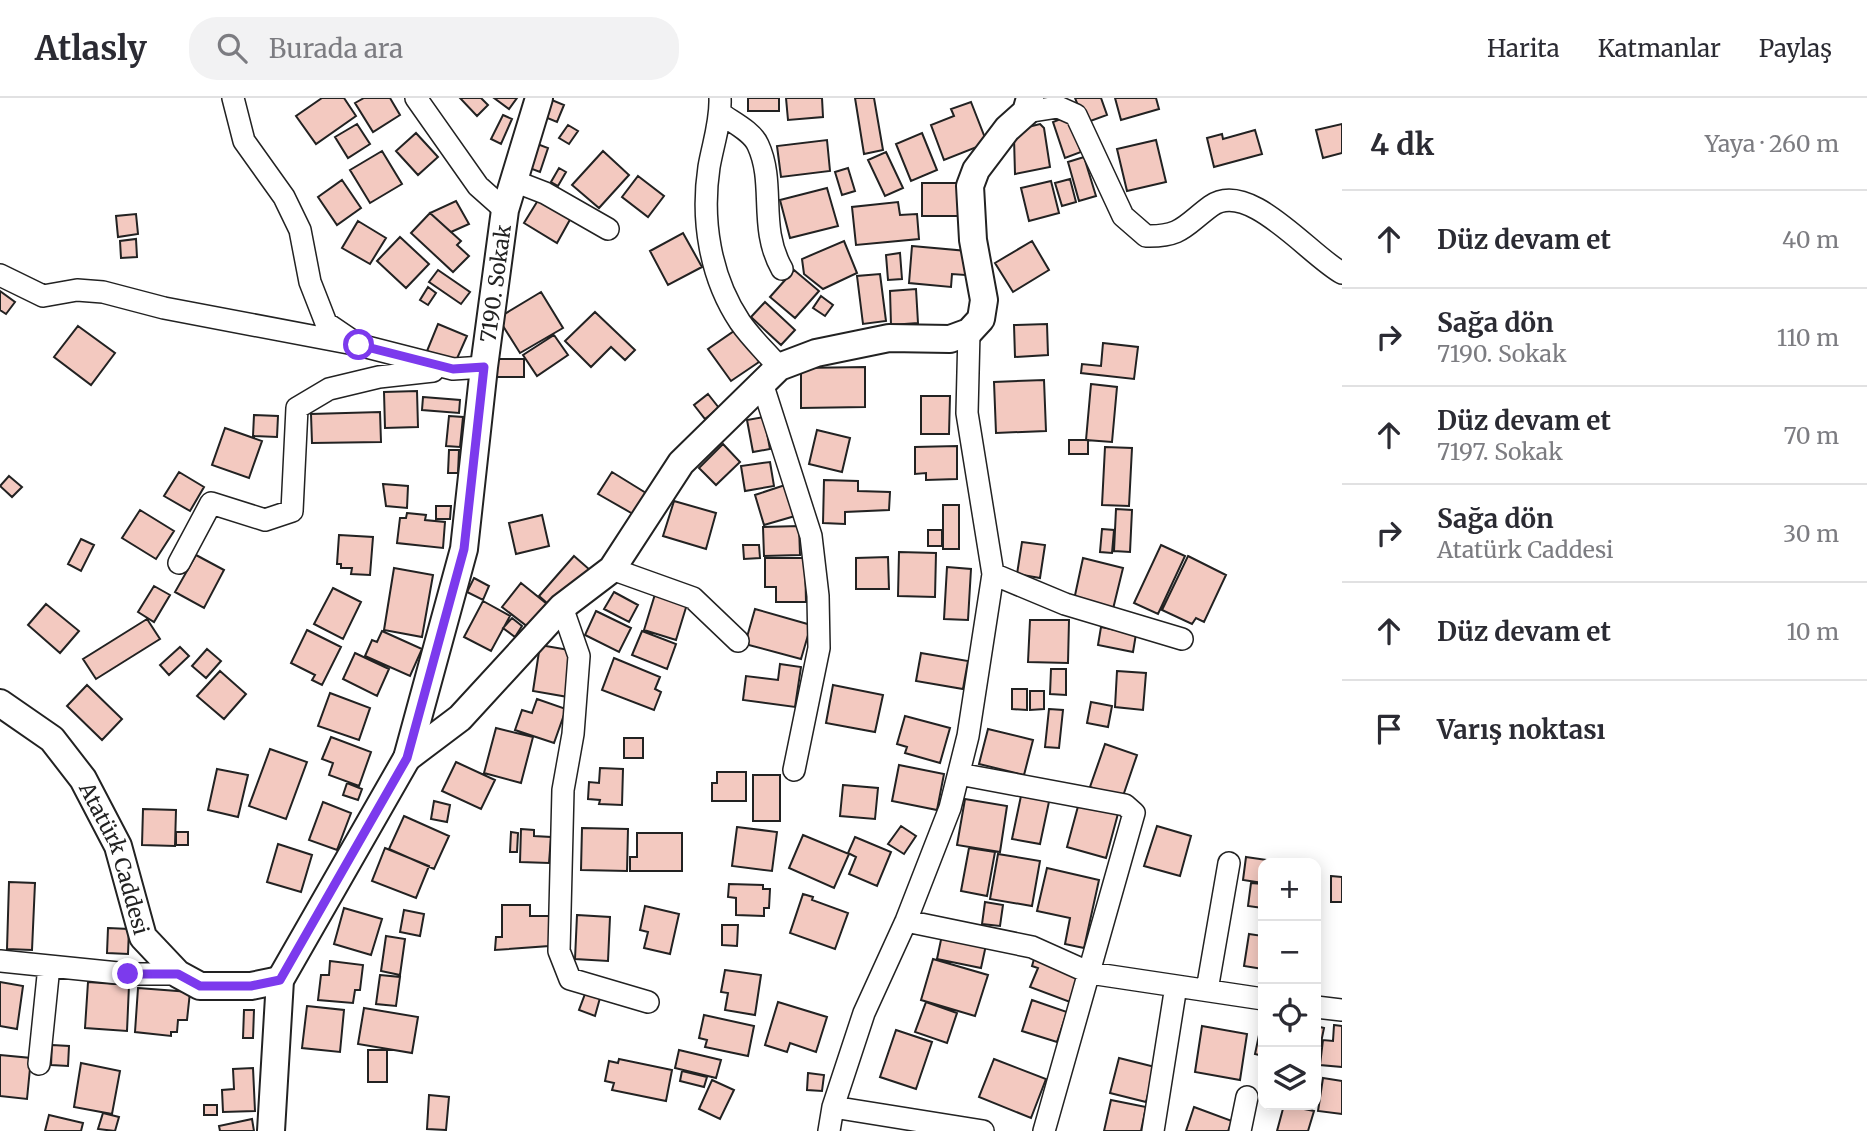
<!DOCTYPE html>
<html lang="tr">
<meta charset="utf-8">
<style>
:root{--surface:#fff;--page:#f2f2f3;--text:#2b2b33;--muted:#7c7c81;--line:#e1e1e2}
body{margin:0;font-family:Merriweather,serif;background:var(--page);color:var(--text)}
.controls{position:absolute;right:21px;bottom:21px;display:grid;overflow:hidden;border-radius:14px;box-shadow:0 4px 18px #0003}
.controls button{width:63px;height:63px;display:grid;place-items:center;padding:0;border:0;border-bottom:2px solid var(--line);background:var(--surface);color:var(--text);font:35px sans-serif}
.stop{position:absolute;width:21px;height:21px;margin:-16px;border:5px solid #7c3aed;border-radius:50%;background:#fff}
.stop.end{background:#7c3aed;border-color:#fff;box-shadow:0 2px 7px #0008}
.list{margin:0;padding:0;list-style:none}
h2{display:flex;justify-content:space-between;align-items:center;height:91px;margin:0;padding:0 28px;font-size:30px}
h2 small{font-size:23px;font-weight:400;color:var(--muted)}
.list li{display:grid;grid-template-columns:46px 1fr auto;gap:21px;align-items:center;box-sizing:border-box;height:98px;padding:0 28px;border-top:2px solid var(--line)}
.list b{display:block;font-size:26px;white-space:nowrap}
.list p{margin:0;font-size:23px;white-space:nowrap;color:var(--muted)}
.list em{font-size:23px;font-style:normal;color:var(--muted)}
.icon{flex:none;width:38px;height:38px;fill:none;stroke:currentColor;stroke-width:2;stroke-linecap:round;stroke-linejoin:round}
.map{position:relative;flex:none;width:1342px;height:1033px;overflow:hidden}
header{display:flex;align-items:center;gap:42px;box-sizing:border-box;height:98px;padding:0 35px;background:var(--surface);border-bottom:2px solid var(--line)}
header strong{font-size:33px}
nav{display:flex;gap:38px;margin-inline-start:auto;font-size:24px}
.search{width:490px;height:63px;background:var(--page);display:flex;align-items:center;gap:18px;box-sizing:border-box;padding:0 24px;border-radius:28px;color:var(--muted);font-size:26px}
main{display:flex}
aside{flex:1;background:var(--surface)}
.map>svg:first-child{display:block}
</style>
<header>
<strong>Atlasly</strong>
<div class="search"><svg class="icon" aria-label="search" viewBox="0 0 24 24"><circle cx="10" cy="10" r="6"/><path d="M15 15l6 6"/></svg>Burada ara</div>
<nav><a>Harita</a><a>Katmanlar</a><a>Paylaş</a></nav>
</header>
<main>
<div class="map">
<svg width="1342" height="1033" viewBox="0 0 1342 1033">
<rect width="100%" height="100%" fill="#fff"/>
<!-- building -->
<path fill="#f3c9c0" stroke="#222" stroke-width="2" d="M322 0H344L356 18 316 46 296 18Z
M364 0H390L400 17 373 34 355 5Z
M460 0H481L488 7 477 18Z
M494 0H517L509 11Z
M547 0 564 7 557 24 540 17Z
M748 0H779V13H748Z
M786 0H822L823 19 788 22Z
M855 0H874L883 52 864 56Z
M1075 0H1101L1107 17 1085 25Z
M1115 0H1156L1159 11 1121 22Z
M971 4 987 45 944 62 931 27 954 18 951 11Z
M503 17 512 21 501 46 491 41Z
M1068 18 1081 54 1065 60 1053 24Z
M357 26 370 46 348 60 335 39Z
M1040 26 1044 30 1050 69 1015 76 1014 40 1028 29Z
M1342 26V55L1323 60 1316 32Z
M568 27 578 33 569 46 559 40Z
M1255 32 1262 56 1214 69 1207 40 1222 36 1223 41Z
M416 35 438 59 418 77 396 53Z
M922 35 937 72 911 83 896 46Z
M827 42 830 73 781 79 777 48Z
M1156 42 1166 84 1127 93 1117 51Z
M532 44 548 50 540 74 524 68Z
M382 53 402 86 370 105 350 72Z
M603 53 629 77 599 110 572 87Z
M886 54 903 90 885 98 868 62Z
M1084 59 1096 98 1079 103 1068 64Z
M559 70 566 74 558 88 551 84Z
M848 70 855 93 842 97 835 74Z
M638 78 664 98 648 119 622 99Z
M1070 81 1076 104 1062 108 1055 85Z
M342 82 361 110 337 127 318 99Z
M1051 83 1059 115 1029 123 1021 90Z
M922 85H961V118H922Z
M827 90 838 128 790 140 780 102Z
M540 99 572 118 557 145 524 125Z
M456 103 469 126 451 134 430 115Z
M898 104 900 117 917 116 919 141 856 147 852 109Z
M430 115 461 143 457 147 469 158 453 174 411 135Z
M136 116 138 136 118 139 116 118Z
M358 123 386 140 370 166 342 150Z
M683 135 702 169 668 187 650 153Z
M400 139 429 166 406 190 377 163Z
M136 141 137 159 121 160 120 143Z
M844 143 857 175 823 191 804 176 802 161Z
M1032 143 1049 172 1013 194 995 165Z
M912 148 967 153 965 177 952 176 951 189 909 185Z
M900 155 902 181 888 182 886 157Z
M438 172 470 194 461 206 429 184Z
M794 172 819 193 795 220 770 199Z
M880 176 886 223 863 226 857 178Z
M428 189 436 195 428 207 420 202Z
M916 191 918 225 891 227 890 193Z
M0 193 15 204 6 216 0 212Z
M541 194 563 230 520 255 498 220Z
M821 198 833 207 825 218 813 210Z
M765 204 795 232 781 247 751 219Z
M595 214 635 252 625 262 611 249 591 269 565 243Z
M438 226 467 238 455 265 427 253Z
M1047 226 1048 257 1015 259 1014 227Z
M78 228 115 255 91 287 54 259Z
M737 231 759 264 731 283 708 251Z
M554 237 568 257 537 278 523 257Z
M1103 245 1138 249 1134 281 1081 275 1082 266 1101 268Z
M494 261H524V279H494Z
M865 269V309L801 310V270Z
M1044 282 1046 333 996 335 994 284Z
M1091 286 1117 289 1112 344 1086 342Z
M417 293 418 329 385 330 384 294Z
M708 296 719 310 705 321 694 307Z
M921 298H950L949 336H921Z
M423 299 460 302 459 315 422 312Z
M380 314 381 344 312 345 311 316Z
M254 317 278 318 277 339 253 338Z
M449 318 463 319 460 349 446 348Z
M764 319 770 351 753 354 747 322Z
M225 330 262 343 249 380 212 367Z
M817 332 850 340 842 374 809 366Z
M1069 342H1088V356H1069Z
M723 346 740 364 716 387 699 370Z
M957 348V381L926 382V375L915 376V349Z
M1105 349 1132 350 1129 408 1102 407Z
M449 352H459L458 375H448Z
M770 364 774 388 745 393 741 368Z
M179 374 204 389 190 413 164 398Z
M612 374 646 395 633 416 598 396Z
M9 378 22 389 12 399 0 388Z
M824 382 858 383V393L890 394 889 412 845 414V426L823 425Z
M383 386 408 388 407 410 386 408Z
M785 387 795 418 764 427 755 397Z
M674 403 716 415 706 451 663 438Z
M943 407H959V451H943Z
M436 408H451L450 421H436Z
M1116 411 1132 412 1130 454 1114 453Z
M140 412 174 433 156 461 122 440Z
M407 415 426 417 425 422 445 424 443 450 397 445 400 420H406Z
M542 417 549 448 516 456 509 425Z
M799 428 800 457 764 458 763 429Z
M1102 431 1114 432 1112 455 1100 454Z
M928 432H942V448H928Z
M339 437 373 439 370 477 351 476 352 470H341V466H337Z
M81 441 94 447 81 473 68 466Z
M1022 444 1045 447 1040 480 1017 476Z
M743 447H759L760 460 744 461Z
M1161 447 1185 458 1158 516 1134 505Z
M899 454 936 455 935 499 898 498Z
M196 457 224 472 204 510 175 494Z
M574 458 590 472 555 512 539 498Z
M1188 458 1226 477 1204 524 1196 520 1192 526 1162 512Z
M888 459 889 491H856V460Z
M765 460H805L806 504H776V489H765Z
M1083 460 1123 470 1113 511 1074 502Z
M947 469 971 471 968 522 944 521Z
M394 470 433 477 422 539 384 532Z
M474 480 489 488 483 502 467 494Z
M521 485 547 506 528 529 502 509Z
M154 488 170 497 154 524 138 514Z
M333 490 361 504 343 541 314 526Z
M656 493 688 503 676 542 644 532Z
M614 494 638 507 629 524 604 511Z
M483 503 510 518 491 553 464 539Z
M46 506 79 533 60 555 28 527Z
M755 511 811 527 801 561 745 546Z
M596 513 631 530 619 554 585 537Z
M512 520 522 528 515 539 503 530Z
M147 521 160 541 96 581 83 561Z
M1030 522H1069L1068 565 1028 564Z
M1101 529 1136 536 1133 554 1098 547Z
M307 532 341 549 322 587 312 582 315 577 291 565Z
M382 533 422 551 410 578 365 558 372 542 377 544Z
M642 533 676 546 667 571 632 557Z
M540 547 575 553 568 599 533 593Z
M180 549 189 558 169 577 160 567Z
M207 551 221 563 206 580 192 568Z
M355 555 389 571 377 598 343 581Z
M921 555 968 563 963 591 916 583Z
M614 560 660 579 655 591 661 594 654 612 602 592Z
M780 566 801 569 795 609 743 602 746 578 778 582Z
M1051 571H1066V597L1050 596Z
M220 573 246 596 224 621 197 598Z
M1117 573 1146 575 1143 612 1115 609Z
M87 587 122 621 102 642 67 608Z
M833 587 883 597 875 634 826 625Z
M1012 591H1027V612L1012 611Z
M1030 593H1044V611L1030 612Z
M330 595 370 610 359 642 318 628Z
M537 601 566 611 554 645 515 632 522 612 532 615Z
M1091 604 1112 608 1108 629 1087 625Z
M1049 611 1063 612 1059 650 1045 649Z
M905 618 950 630 940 665 905 655 907 649 897 646Z
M496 630 533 639 521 685 484 675Z
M988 631 1033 642 1024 677 979 666Z
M331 639 371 654 359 688 329 677 333 665 322 661Z
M624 640H643V660H624Z
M1105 646 1137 657 1122 701 1090 689Z
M270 651 307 664 286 721 249 708Z
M456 664 495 682 481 711 442 693Z
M899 667 944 676 937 712 892 703Z
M600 670 623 671 622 707 599 706 600 702 588 701 589 684 599 685Z
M217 671 248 677 238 719 208 712Z
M717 674H746V703H712V685H717Z
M753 677H780V723H753Z
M347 685 362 691 358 702 343 697Z
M843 687 878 690 875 721 840 718Z
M1022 693 1050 699 1040 746 1012 741Z
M965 701 1007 708 1000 754 957 747Z
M1080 701 1119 712 1106 760 1067 749Z
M434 703 450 707 447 724 431 721Z
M323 704 351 715 337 752 309 742Z
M143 711 176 712 175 748 142 747Z
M404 718 449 738 434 771 389 751Z
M901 728 916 738 904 756 888 746Z
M1157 728 1191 738 1180 778 1144 768Z
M737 729 777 734 772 773 732 768Z
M582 730 628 731 627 773 581 772Z
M521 731 534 732V738L551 739 549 765 520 764Z
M176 734H188V747H176Z
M511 734 518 735 517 754H510Z
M637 735H682V773H630V759H637Z
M803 737 849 756 834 790 789 770Z
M855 739 891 754 877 788 849 776 856 759 848 755Z
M278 746 312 757 301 794 267 784Z
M385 750 429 768 416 800 372 783Z
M969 750 995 754 987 798 961 793Z
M998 756 1040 763 1032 808 990 801Z
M1246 759 1273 763 1263 765V785L1243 782Z
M1047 770 1099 782 1084 850 1065 846 1070 820 1037 813Z
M1331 778 1342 779V804H1331Z
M9 784 35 785 32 852 7 851Z
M1251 785 1263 786V810L1248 808Z
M729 786 763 787V791H770L769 810H764V818L736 817V800L728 799Z
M803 796 813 799 812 802 848 815 835 851 790 835Z
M985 804 1003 807 1000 828 982 826Z
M502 807H530V818H549V848L495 852 496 839H502Z
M645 808 679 816 670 856 644 850 648 834 640 832Z
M344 810 382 821 371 857 334 846Z
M404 812 424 816 420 838 400 834Z
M577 817 610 819 608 863 575 861Z
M722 827H738L737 848 722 847Z
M108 830 129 831 128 856 107 855Z
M1249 836 1263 838V871L1244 868Z
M942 837 986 847 981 870 937 861Z
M386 838 405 841 400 877 381 873Z
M933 861 988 877 975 918 921 902Z
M1034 861 1079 878 1070 904 1030 889 1038 870 1032 868Z
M330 863 363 867 360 892H355L353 905 318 902 321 877H329Z
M725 872 761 877 755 917 725 912 728 895 721 894Z
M380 877 400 879 396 908 376 906Z
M0 884 23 888 17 931 0 928Z
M88 884 129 887 127 933 85 930Z
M138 890 190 894 187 922H178L177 934H171V938L135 934Z
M585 896 600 900 595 918 579 912Z
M1032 902 1067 914 1057 944 1022 933Z
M778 904 827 919 816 954 790 945 787 954 765 947Z
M926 904 957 915 947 945 915 934Z
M307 908 344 912 340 954 302 950Z
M364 910 418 919 412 955 358 946Z
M244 912H254L253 940H243Z
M704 917 754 928 748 958 705 949 707 942 699 940Z
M1263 918V958L1255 956Z
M1334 927 1342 928V969L1320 967 1323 942 1333 943Z
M1202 928 1247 936 1240 982 1195 974Z
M1316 928 1324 930 1316 969Z
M896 932 932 944 916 991 880 979Z
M52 947 69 948 68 968 51 967Z
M368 952H387V984H368Z
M679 952 721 962 716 980 675 970Z
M0 957 31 960 27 1001 0 998Z
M1119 960 1155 969 1146 1004 1110 995Z
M619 961 672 972 666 1003 612 992 614 985 605 983 609 963 618 965Z
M994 961 1046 981 1031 1020 979 999Z
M81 965 120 973 112 1016 74 1009Z
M253 970 255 1013 223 1014 222 992 234 991 233 971Z
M682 973 707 979 704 989 680 983Z
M808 975 824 977 822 993 807 992Z
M1323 980 1342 983V1016L1318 1013Z
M712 982 734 992 720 1021 699 1011Z
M429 997 449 999 446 1032 427 1031Z
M1111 1002 1146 1009 1141 1033H1104Z
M204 1007H217V1017H204Z
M1284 1007 1314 1013 1308 1033H1277Z
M1194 1009 1232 1023 1228 1033H1186Z
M103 1015 119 1019 115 1033 98 1031Z
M49 1017 83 1025 81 1033H45Z
M252 1021 254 1033H220L219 1028Z"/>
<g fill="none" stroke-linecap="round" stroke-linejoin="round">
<defs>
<path id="minor" d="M233 0 244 43 284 99 300 132 310 184 326 225 351 242
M416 0 478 88 505 112
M720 0C721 24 713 46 709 69 701 122 710 179 740 224 751 240 766 254 779 269
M1026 14 1058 9 1076 17 1123 118 1146 138C1182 139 1185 127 1211 108 1249 81 1309 157 1342 175
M720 15C732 24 752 33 758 47 776 86 758 129 782 171
M514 83 545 95 608 131
M0 177 43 198 77 192 103 194 164 210 359 247 453 271 484 269
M762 285 811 438 818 498 819 550 794 672
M179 465 211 405 265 422 292 413 297 310 329 291 379 279 433 273
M612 471 693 500 738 543
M993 476 1065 506 1182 541
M562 509 579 558 573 636 563 692 559 853 570 881 648 904
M959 676 1125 707 1134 715 1044 1033
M906 823 1032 849 1090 875 1263 901
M0 863 128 876H178
M1207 892 1229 765
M1316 909 1342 912
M39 966 49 868
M833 1009 983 1033
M829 1033 833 1009 864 915 906 823 950 710 968 638 993 476 967 315 969 234
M1153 1033 1176 888
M1240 1033 1247 999"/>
<g id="tertiary">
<path id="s1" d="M0 605 52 641 83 681 118 748 143 839 178 876 200 888H251L280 882"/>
<path d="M407 660 460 620 562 509 612 471 681 365 779 269 816 255 889 240 950 241 969 234 981 221 984 202 973 142 970 88 976 72 1007 31 1026 14 1030 0"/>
<path id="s2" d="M271 1033 280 882 407 660 464 451 484 269 505 112 539 0"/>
</g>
</defs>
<!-- minor casing -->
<use href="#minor" stroke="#222" stroke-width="24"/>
<!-- tertiary casing -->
<use href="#tertiary" stroke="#222" stroke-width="30"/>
<!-- minor -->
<use href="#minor" stroke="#fff" stroke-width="21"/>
<!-- tertiary -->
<use href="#tertiary" stroke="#fff" stroke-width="26"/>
</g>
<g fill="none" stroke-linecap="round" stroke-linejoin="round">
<!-- route -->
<path stroke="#7c3aed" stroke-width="9" d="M128 876H178L200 888H251L280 882 407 660 464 451 484 269 453 271 359 247"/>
</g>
<g text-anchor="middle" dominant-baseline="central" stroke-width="5" stroke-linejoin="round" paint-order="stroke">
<!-- street labels -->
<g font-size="21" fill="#222" stroke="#fff">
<text stroke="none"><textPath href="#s2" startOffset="891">7190. Sokak</textPath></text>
<text stroke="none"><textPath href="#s1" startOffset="200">Atatürk Caddesi</textPath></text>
</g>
</g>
</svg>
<div class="controls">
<button>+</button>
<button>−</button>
<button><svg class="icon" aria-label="locate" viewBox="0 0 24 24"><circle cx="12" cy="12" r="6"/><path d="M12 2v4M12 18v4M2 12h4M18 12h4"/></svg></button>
<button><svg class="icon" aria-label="layers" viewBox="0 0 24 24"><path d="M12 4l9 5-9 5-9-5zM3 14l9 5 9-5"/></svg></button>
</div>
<div class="stop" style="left:359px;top:247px"></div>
<div class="stop end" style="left:128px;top:876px"></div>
</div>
<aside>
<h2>4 dk<small>Yaya · 260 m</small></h2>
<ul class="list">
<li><svg class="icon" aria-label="ahead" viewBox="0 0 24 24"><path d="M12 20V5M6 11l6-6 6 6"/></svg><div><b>Düz devam et</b></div><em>40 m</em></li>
<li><svg class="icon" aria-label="right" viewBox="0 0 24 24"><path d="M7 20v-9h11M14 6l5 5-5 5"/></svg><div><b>Sağa dön</b><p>7190. Sokak</p></div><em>110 m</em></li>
<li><svg class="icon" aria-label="ahead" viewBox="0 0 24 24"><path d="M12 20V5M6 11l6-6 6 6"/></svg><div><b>Düz devam et</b><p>7197. Sokak</p></div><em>70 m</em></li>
<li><svg class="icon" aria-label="right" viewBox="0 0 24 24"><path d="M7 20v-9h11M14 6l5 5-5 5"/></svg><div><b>Sağa dön</b><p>Atatürk Caddesi</p></div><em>30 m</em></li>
<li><svg class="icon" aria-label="ahead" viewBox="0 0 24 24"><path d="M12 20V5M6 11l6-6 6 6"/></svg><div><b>Düz devam et</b></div><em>10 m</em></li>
<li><svg class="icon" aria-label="arrive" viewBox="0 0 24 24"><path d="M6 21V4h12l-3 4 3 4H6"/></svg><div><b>Varış noktası</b></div></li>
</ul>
</aside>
</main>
